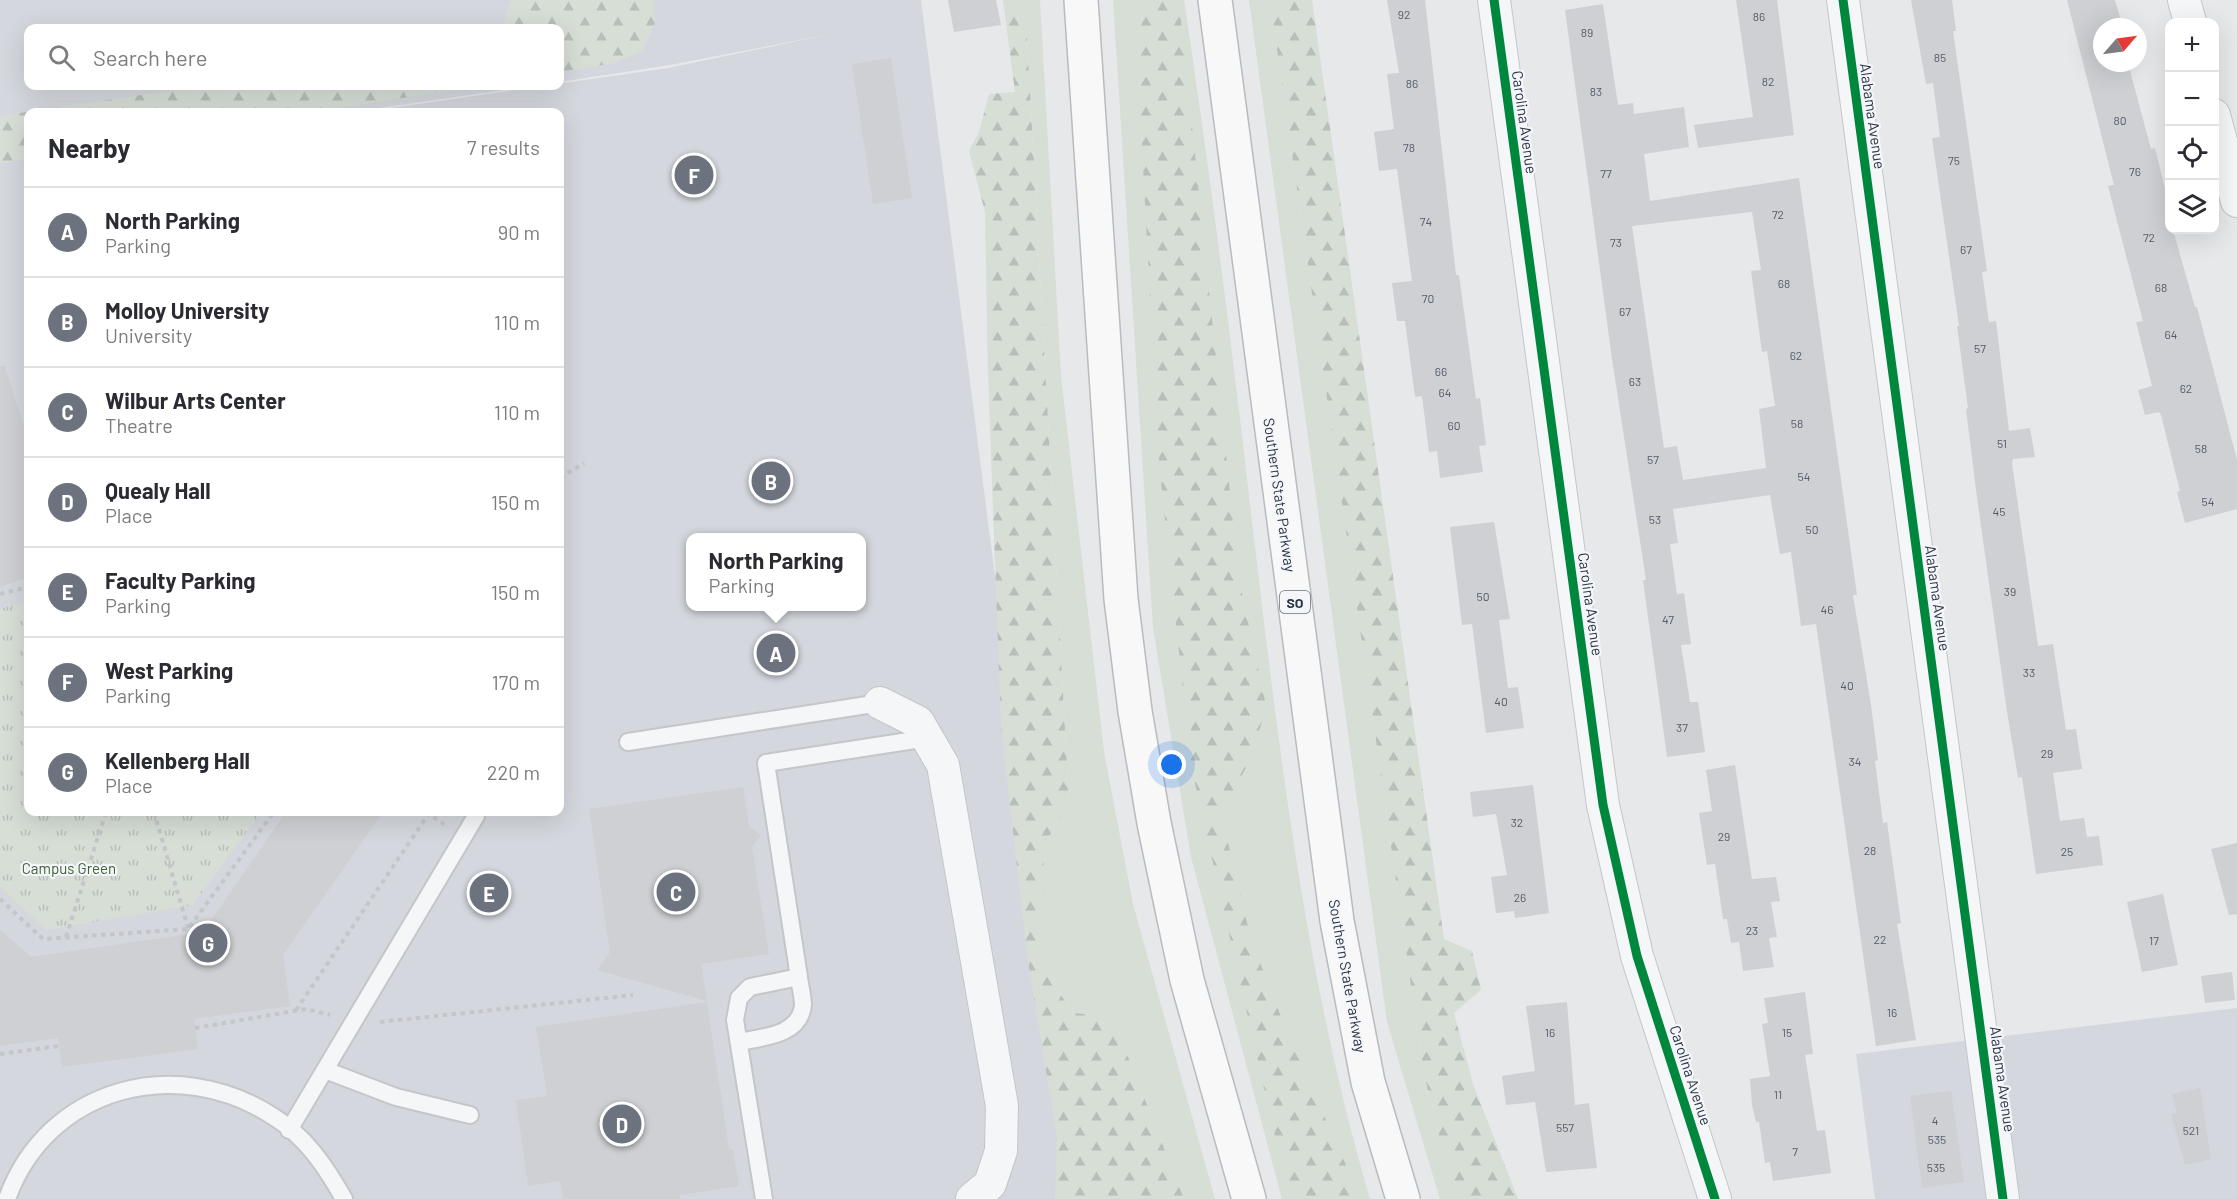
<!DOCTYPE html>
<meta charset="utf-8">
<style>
:root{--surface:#fff;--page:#f2f2f3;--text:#2b2b33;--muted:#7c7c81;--line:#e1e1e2;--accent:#6c737f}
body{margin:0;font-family:Barlow,sans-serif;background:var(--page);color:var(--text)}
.controls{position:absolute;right:18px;top:18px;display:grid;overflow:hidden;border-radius:12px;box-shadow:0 6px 24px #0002}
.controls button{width:54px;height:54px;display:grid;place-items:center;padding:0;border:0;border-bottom:2px solid var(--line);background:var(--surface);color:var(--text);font:30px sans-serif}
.compass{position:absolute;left:2093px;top:18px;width:54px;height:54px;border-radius:50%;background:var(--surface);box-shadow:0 6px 24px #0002;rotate:62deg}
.you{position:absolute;left:1172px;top:765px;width:21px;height:21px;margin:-15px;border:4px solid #fff;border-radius:50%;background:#1a73e8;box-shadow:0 0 0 9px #1a73e833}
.badge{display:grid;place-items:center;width:39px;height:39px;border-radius:50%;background:var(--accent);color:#fff;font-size:20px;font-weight:700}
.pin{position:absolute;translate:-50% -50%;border:3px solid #fff;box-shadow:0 2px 6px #0006}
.popup{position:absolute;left:686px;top:533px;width:180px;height:78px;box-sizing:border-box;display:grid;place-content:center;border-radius:12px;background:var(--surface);filter:drop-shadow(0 2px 4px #0005);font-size:20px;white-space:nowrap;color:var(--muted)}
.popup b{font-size:22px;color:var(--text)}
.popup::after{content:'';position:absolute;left:50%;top:100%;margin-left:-12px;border:12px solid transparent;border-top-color:var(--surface)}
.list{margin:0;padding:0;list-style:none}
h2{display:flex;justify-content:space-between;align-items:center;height:78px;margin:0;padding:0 24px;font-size:26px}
h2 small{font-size:20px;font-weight:400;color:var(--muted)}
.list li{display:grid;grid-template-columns:39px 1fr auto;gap:18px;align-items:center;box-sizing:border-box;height:90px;padding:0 24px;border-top:2px solid var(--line)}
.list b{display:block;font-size:22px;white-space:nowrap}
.list p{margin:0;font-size:20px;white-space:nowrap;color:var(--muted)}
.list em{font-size:20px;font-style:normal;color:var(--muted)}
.icon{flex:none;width:33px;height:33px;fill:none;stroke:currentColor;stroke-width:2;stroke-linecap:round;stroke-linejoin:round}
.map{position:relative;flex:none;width:2237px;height:1199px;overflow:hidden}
.search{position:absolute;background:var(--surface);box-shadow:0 6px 24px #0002;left:24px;top:24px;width:540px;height:66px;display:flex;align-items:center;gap:15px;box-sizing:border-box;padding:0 21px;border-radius:12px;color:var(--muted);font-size:22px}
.panel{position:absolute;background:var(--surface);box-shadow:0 6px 24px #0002;left:24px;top:108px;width:540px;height:708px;border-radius:12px}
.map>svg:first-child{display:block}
</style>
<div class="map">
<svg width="2237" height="1199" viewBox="0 0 2237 1199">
<defs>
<pattern id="forest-firs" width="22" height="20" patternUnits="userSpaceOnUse" patternTransform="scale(1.5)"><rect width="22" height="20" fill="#d6ded6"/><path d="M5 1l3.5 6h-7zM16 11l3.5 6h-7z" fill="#b8bfb9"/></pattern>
<pattern id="park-tufts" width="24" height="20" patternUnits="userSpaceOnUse" patternTransform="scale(1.5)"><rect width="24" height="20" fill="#d6ded6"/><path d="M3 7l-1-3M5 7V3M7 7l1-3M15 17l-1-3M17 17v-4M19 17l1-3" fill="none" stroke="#b8bfb9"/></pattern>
</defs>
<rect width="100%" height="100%" fill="#e6e8ea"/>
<!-- built -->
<path fill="#d4d7dd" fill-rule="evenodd" d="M0 0H921L1075 1199H0ZM28 28H560V82L670 65 831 34 668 68 362 112H560V812H28V112H352L533 86H28ZM690 538H862V606H690Z
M2237 1008V1199H1875L1856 1054Z"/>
<!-- green -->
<path fill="#d6ded6" d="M1025 0H1040L1061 376 1104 752 1133 904 1215 1199H1184L1112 1016 1073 1013 1034 954 1046 842 1069 802Z
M1113 0H1184C1209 165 1230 330 1249 496 1277 732 1303 971 1370 1199H1282L1191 857 1153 628Z
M1249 0H1270L1423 1070 1444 1156 1462 1199H1440L1387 1022Z"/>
<!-- forest -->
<path fill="url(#forest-firs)" d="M511 0H653L655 23 643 50 615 63 560 72V28H502Z
M1003 0H1025L1069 802 1046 842 1034 954 1073 1013 1112 1016 1184 1199H1055L1057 1137 1027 955 1001 726 988 375 985 212 969 151 979 132 989 94 1015 92Z
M1134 0H1179L1239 580 1266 705 1253 755 1221 813 1251 939 1285 1027 1361 1199H1295L1277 1145 1191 766 1159 463Z
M1270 0H1312L1444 939 1472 951 1481 990 1454 1013 1473 1084 1518 1199H1462L1444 1156 1423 1070Z
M201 86H478L313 112H28V159L0 164V116Z"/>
<!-- park -->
<path fill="url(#park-tufts)" d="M28 601V812H261L193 905 46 930 0 887V609Z"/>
<!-- building -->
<path fill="#ced0d3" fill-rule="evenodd" d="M948 0H996L1001 25 954 32Z
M1387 0H1425L1456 275H1459L1476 399 1480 398 1486 445 1479 446 1483 472 1440 478 1437 451 1429 452 1422 396 1415 397 1405 321H1397L1392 283 1412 281 1397 169 1379 171 1374 132 1394 129 1387 74 1399 73Z
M1736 0H1777L1794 135 1698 148 1694 125 1753 117Z
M1911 0H1952L1956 31H1953L1987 271 1982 272 1989 322 1996 321 2009 431 2030 428 2035 457 2013 459 2012 463 2038 646 2053 644 2066 730 2076 729 2082 769 2053 773 2060 821 2084 818 2087 837 2099 836 2103 865 2036 874 2022 777 2018 778 2007 712 1976 490 1966 409 1968 408 1957 326H1959L1932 138 1940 137 1933 83 1926 84Z
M2067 0H2115L2122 24 2119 27H2102V63H2128L2151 149 2155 148 2169 205V230H2173L2195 307H2197L2237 460V509L2185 523 2177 492 2180 491 2161 415 2159 412 2145 415 2138 390 2152 386 2136 322 2143 321 2108 186 2114 185Z
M1603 4 1618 105 1633 103 1634 114 1684 107 1689 147 1644 154 1650 201 1799 178 1857 595H1853L1871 705 1878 760 1875 761 1883 823 1887 822 1901 923 1897 924 1916 1040 1876 1046 1816 624 1801 626 1791 552 1780 554 1770 495 1673 509 1678 543 1670 544 1677 594 1684 593 1691 644 1681 645 1690 702H1698L1705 752 1667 757 1643 580H1646L1612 359 1565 10ZM1752 212 1761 270 1751 271 1762 352 1767 351 1775 406 1759 409 1766 468 1683 480 1677 446 1664 448 1632 226Z
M891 58 912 198 873 204 852 64Z
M5 366 28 439V577L0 587V367Z
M1494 522 1510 619 1499 620 1508 688 1518 687 1524 728 1486 733 1472 624 1462 625 1450 527Z
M1735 765 1752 879 1776 877 1780 901 1771 902 1777 937 1769 938 1774 967 1743 971 1739 942 1731 943 1727 919H1723L1715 864 1707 865 1699 813 1712 811 1706 770Z
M1533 785 1549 913 1515 918 1514 911 1496 913 1491 877 1507 875 1496 814 1473 817 1470 792Z
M743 787 749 826 761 835 752 847 769 954 701 964 707 1001 597 970 610 952 589 809Z
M286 812H383L283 955 290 1006 194 1019 198 1049 62 1067 58 1038 0 1046V930L31 957 203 932Z
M2237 843V914L2229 915 2211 849Z
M2163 894 2178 965 2142 972 2127 902Z
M2232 972 2235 1000 2205 1003 2201 976Z
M1805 992 1813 1054 1805 1055 1817 1131 1825 1130 1831 1173 1773 1181 1770 1162 1765 1163 1759 1122H1756L1752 1105 1750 1079 1770 1076 1762 1024 1768 1023 1764 998Z
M707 1002 729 1149H733L739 1186 680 1195V1199H563L560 1181 528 1186 516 1100 547 1096 536 1027Z
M1567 1002 1575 1105 1589 1103 1597 1168 1546 1172 1535 1102 1506 1105 1502 1076 1535 1071 1526 1006Z
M2200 1088 2211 1159 2185 1165 2171 1114 2177 1113 2172 1094Z
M1951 1091 1964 1182 1922 1188 1910 1096Z"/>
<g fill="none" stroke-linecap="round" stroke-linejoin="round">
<defs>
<path id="lane" d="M628 742 880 703
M739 1042C762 1037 800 1036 803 1005 803 997 800 986 799 977
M325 1070 396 1097 470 1115
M289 1130 476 816
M7 1199C47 1087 177 1053 274 1117 306 1137 326 1167 344 1199
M764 1199 735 1020 739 998 750 987 799 977 766 763 928 738"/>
<path id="street" d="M1494 0 1603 805 1637 956 1715 1199
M1843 0 2003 1199
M2184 0 2190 22
M2214 115 2237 201
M880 703 918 722 943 765 1002 1106 1001 1151 990 1184 972 1199"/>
<path id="highway" d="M1081 0 1121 599 1135 711 1154 823 1187 980 1249 1199
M1215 0 1337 921 1368 1082 1403 1199"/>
</defs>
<!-- lane casing -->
<use href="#lane" stroke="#c4c6c8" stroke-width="20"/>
<!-- street casing -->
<use href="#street" stroke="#c4c6c8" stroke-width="34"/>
<!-- highway casing -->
<use href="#highway" stroke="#b8bbbf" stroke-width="36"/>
<!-- path -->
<path stroke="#c5c6ca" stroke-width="4" stroke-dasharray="4.5 4.5" stroke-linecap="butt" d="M560 478 584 463
M0 594 28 587
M154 812 188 928
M426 812 445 825
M0 899 43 939 188 929 274 812
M66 937 106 812
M296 1010 430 812
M380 1022 633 995
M195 1028 306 1009 330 1015
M0 1054 59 1046"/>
<!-- lane -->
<use href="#lane" stroke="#f5f6f7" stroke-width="16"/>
<!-- street -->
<use href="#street" stroke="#f5f6f7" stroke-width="32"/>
<!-- highway -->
<use href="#highway" stroke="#f8f8f8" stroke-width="33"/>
<defs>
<path id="cycleway" d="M1494 0 1603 805 1637 956 1715 1199
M1843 0 2003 1199"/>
</defs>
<!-- cycleway casing -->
<use href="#cycleway" stroke="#f4f6f9" stroke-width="13"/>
<!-- cycleway -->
<use href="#cycleway" stroke="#00873e" stroke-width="9"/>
</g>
<g text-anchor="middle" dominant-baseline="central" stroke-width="4.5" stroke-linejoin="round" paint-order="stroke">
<!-- number labels -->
<g font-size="12" fill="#545c69">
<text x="1404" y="14">92</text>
<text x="1759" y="16">86</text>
<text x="1587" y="32">89</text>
<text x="1940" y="57">85</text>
<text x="1768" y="81">82</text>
<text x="1412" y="83">86</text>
<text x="1596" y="91">83</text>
<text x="2120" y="120">80</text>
<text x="1409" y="147">78</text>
<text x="1954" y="160">75</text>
<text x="2135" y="171">76</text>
<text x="1606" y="173">77</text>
<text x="1778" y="214">72</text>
<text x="1426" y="221">74</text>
<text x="2149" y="237">72</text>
<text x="1616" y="242">73</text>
<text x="1966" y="249">67</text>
<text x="1784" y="283">68</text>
<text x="2161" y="287">68</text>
<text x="1428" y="298">70</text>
<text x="1625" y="311">67</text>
<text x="2171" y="334">64</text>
<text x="1980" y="348">57</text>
<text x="1796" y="355">62</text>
<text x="1441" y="371">66</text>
<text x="1635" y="381">63</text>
<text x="2186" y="388">62</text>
<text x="1445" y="392">64</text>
<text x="1797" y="423">58</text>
<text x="1454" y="425">60</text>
<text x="2002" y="443">51</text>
<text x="2201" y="448">58</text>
<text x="1653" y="459">57</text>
<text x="1804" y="476">54</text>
<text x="2208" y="501">54</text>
<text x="1999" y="511">45</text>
<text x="1655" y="519">53</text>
<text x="1812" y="529">50</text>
<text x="2010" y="591">39</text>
<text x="1483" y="596">50</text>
<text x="1827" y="609">46</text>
<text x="1668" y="619">47</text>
<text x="2029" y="672">33</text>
<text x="1847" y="685">40</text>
<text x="1501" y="701">40</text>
<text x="1682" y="727">37</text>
<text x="2047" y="753">29</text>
<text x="1855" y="761">34</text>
<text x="1517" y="822">32</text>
<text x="1724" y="836">29</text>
<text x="1870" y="850">28</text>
<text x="2067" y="851">25</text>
<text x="1520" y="897">26</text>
<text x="1752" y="930">23</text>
<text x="1880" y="939">22</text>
<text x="2154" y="940">17</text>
<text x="1892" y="1012">16</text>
<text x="1550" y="1032">16</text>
<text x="1787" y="1032">15</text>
<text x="1778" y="1094">11</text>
<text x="1935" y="1120">4</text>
<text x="1565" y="1127">557</text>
<text x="2191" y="1130">521</text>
<text x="1937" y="1139">535</text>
<text x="1795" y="1151">7</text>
<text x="1936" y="1167">535</text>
</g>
<!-- shield labels -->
<rect fill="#f4f6f9" stroke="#676e7b" stroke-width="1.5" x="1280" y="591" width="30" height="22" rx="4.5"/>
<g font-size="14" font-weight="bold" fill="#2b3445">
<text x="1295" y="602">SO</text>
</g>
<!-- street labels -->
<g font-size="15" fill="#2b3445" stroke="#f4f6f9">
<text transform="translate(1873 116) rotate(82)">Alabama Avenue</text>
<text transform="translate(1525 122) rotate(82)">Carolina Avenue</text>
<text transform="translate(1280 495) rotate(82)">Southern State Parkway</text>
<text transform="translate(1938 598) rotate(82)">Alabama Avenue</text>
<text transform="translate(1591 604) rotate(82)">Carolina Avenue</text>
<text transform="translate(1348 976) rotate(80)">Southern State Parkway</text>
<text transform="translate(1691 1075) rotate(72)">Carolina Avenue</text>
<text transform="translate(2003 1079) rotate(82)">Alabama Avenue</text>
</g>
<!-- park labels -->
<g font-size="15" fill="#3f6138" stroke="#f4f6f9">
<text x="69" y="868">Campus Green</text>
</g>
</g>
</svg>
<div class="controls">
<button>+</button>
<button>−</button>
<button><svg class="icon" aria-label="locate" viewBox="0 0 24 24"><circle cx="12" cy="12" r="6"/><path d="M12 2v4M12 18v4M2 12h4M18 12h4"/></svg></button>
<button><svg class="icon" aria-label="layers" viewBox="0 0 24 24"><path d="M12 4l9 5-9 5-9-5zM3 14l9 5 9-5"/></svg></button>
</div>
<svg class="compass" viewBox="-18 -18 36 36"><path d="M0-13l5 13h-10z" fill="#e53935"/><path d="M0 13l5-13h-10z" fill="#7c7c81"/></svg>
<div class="you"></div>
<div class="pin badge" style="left:776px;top:653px">A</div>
<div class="popup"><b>North Parking</b>Parking</div>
<div class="pin badge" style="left:771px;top:481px">B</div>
<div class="pin badge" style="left:676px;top:892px">C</div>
<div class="pin badge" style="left:622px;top:1124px">D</div>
<div class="pin badge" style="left:489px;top:893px">E</div>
<div class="pin badge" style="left:694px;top:175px">F</div>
<div class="pin badge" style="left:208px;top:943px">G</div>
<div class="search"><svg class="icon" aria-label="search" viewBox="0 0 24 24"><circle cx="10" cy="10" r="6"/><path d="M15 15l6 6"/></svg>Search here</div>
<section class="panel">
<h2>Nearby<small>7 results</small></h2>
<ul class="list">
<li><span class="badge">A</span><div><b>North Parking</b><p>Parking</p></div><em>90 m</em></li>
<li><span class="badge">B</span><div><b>Molloy University</b><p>University</p></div><em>110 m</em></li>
<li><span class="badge">C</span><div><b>Wilbur Arts Center</b><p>Theatre</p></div><em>110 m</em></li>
<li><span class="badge">D</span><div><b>Quealy Hall</b><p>Place</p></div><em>150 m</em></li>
<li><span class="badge">E</span><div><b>Faculty Parking</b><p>Parking</p></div><em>150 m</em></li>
<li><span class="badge">F</span><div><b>West Parking</b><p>Parking</p></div><em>170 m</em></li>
<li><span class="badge">G</span><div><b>Kellenberg Hall</b><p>Place</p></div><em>220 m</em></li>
</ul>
</section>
</div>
